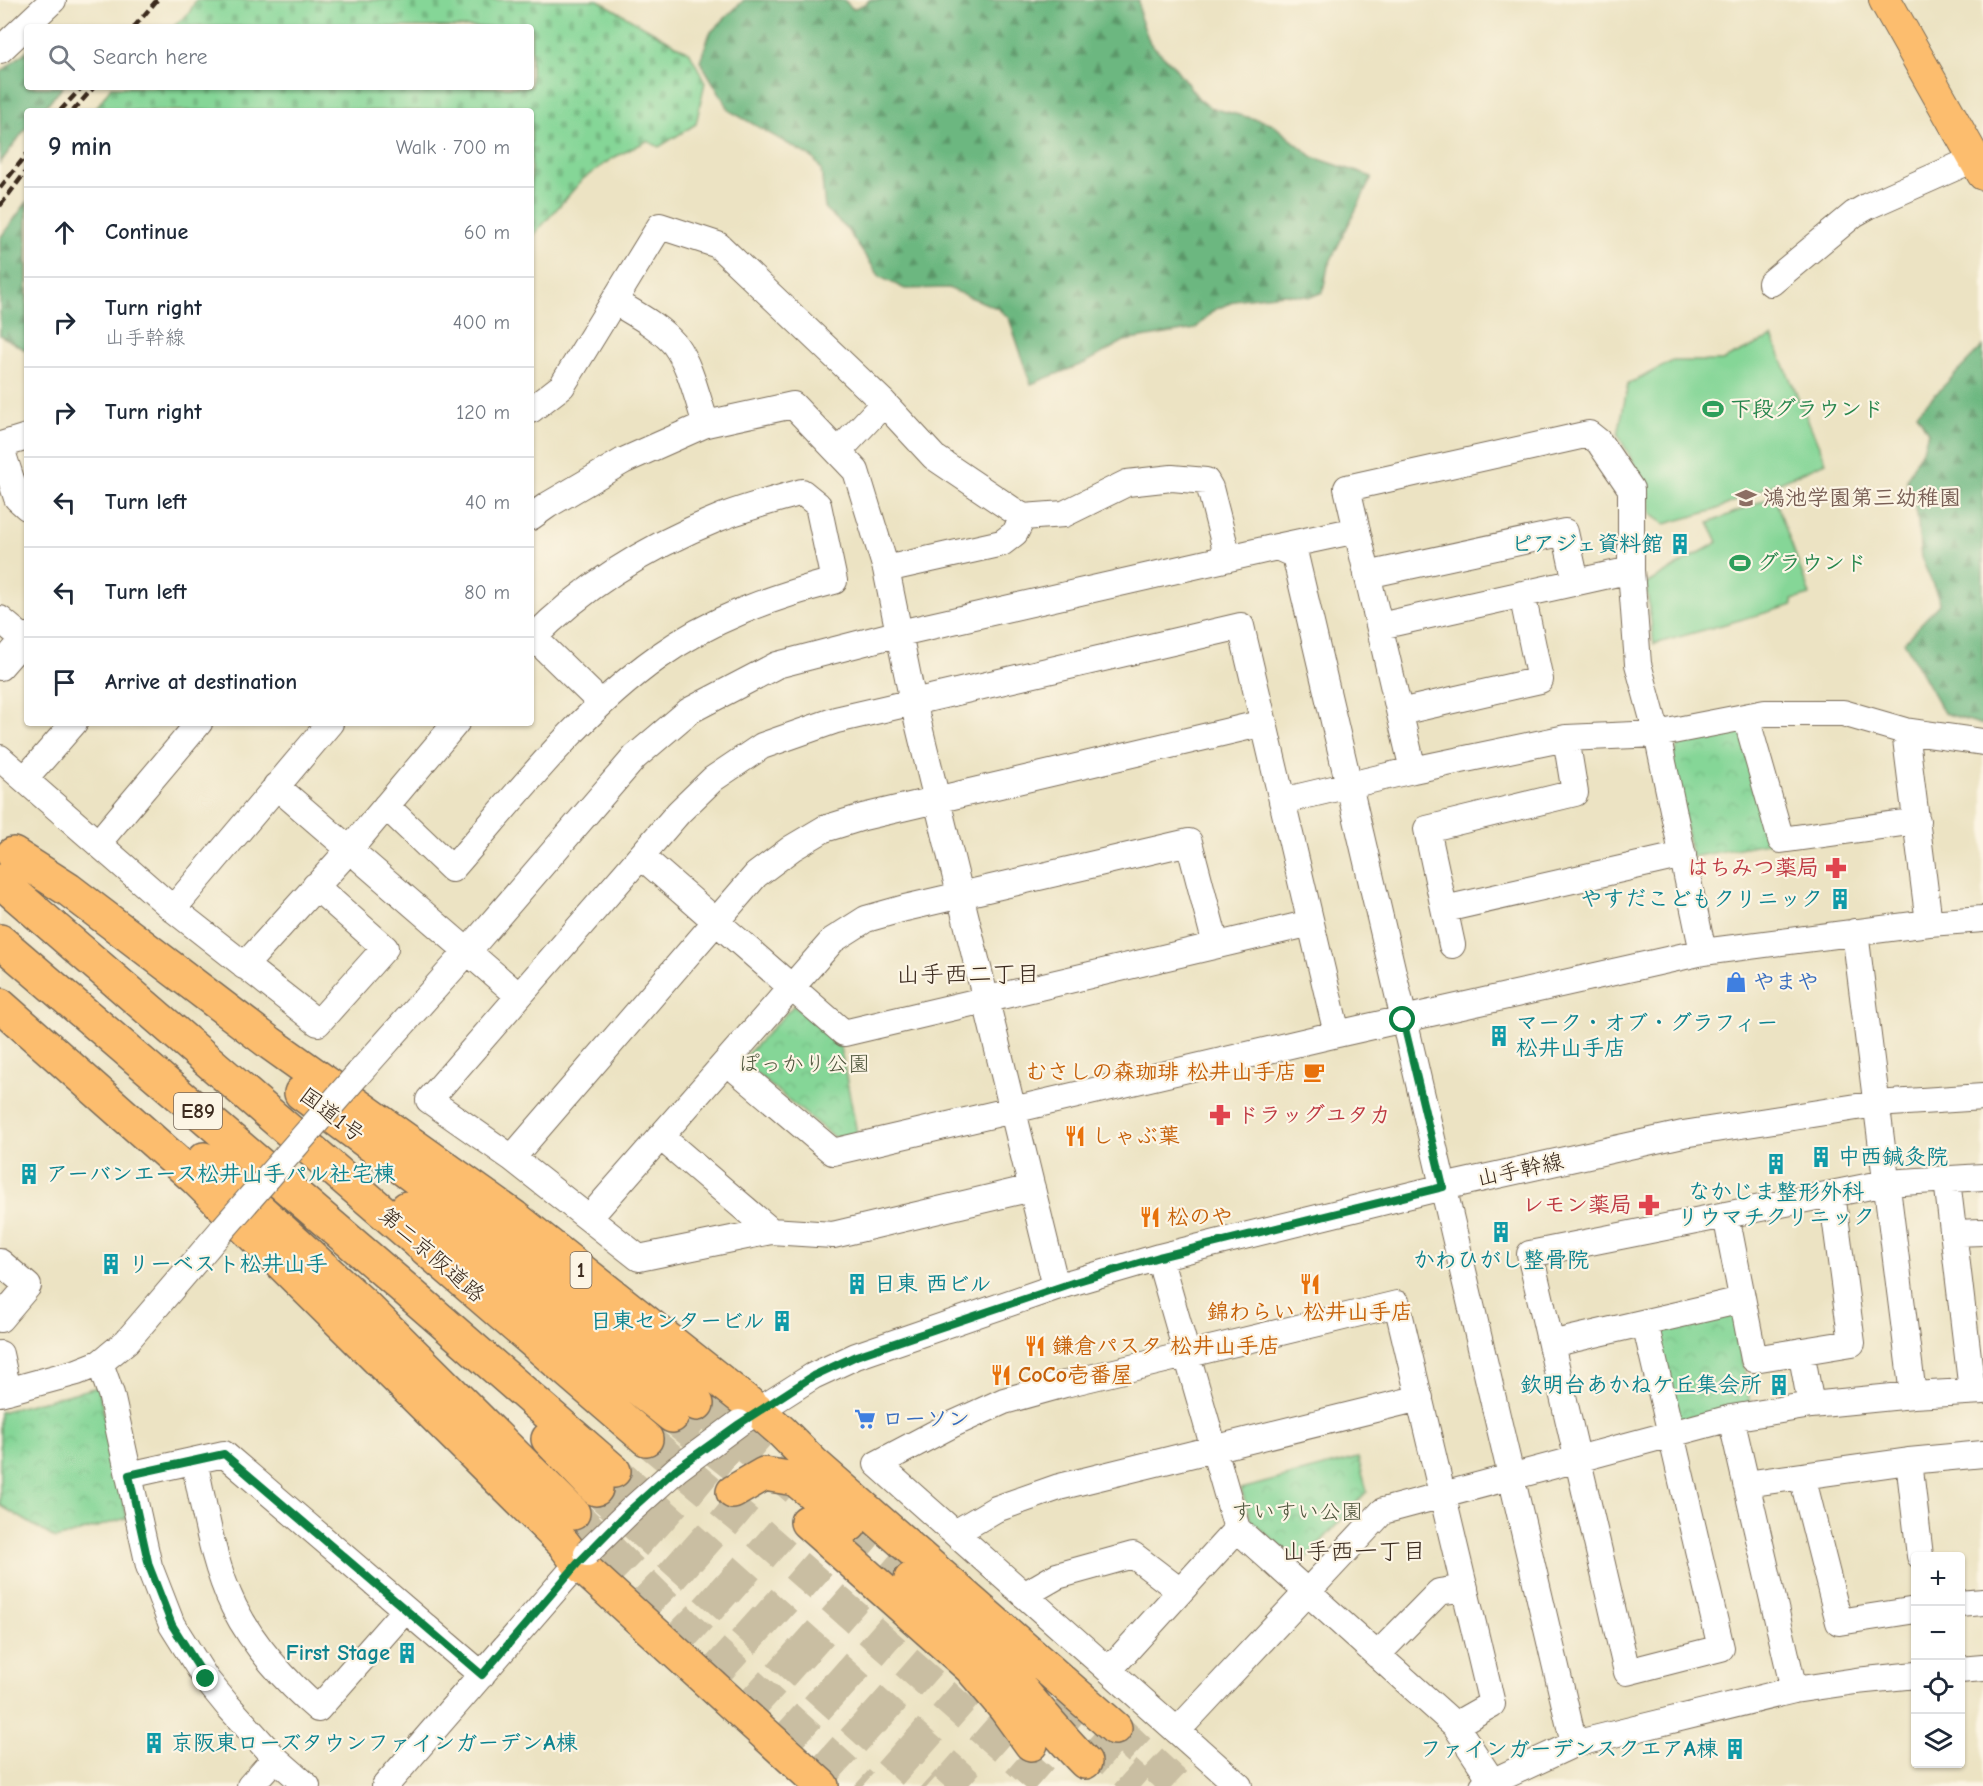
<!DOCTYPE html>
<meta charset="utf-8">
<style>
:root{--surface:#fff;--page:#f6f6f7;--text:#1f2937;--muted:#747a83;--line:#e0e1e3}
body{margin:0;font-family:"Comic Neue","Klee One",sans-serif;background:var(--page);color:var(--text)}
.controls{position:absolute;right:18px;bottom:18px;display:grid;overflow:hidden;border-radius:6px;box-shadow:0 2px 4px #0004}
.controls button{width:54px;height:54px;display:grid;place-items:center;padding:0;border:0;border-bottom:2px solid var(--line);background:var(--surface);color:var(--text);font:30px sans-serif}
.stop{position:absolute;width:18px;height:18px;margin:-14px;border:4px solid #0b8043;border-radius:50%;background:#fff}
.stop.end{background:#0b8043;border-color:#fff;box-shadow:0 2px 6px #0008}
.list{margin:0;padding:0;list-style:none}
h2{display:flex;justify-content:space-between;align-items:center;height:78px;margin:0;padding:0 24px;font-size:26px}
h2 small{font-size:20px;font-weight:400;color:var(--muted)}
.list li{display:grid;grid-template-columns:39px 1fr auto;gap:18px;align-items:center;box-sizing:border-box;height:90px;padding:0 24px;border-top:2px solid var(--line)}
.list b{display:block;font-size:22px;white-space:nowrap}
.list p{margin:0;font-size:20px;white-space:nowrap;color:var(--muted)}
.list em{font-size:20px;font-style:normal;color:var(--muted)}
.icon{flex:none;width:33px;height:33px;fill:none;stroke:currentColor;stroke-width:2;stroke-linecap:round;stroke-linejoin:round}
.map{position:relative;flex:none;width:1983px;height:1786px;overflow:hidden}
.search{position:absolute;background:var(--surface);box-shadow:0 2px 4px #0004;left:24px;top:24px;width:510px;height:66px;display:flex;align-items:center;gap:15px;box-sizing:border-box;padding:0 21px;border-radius:6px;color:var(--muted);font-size:22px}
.panel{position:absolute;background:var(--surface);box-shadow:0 2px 4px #0004;left:24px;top:108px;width:510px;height:618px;border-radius:6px}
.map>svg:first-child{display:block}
</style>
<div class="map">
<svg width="1983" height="1786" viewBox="0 0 1983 1786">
<defs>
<pattern id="forest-firs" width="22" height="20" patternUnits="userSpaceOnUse" patternTransform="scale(1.5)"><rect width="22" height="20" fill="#6cb780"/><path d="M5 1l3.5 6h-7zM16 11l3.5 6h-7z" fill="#5a9568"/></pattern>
<pattern id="cemetery-stones" width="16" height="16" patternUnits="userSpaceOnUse" patternTransform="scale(1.5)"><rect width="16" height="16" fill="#85d697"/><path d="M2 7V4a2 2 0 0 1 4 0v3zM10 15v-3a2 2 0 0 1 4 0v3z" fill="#74b882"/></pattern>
<pattern id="park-crowns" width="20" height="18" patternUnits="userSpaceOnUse" patternTransform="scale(1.5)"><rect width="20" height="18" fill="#85d697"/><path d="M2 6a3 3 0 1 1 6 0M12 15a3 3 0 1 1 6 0" fill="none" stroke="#74b882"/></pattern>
</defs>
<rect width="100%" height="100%" fill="#fcf5e5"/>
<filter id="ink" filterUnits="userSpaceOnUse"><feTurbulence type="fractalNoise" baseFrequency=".0167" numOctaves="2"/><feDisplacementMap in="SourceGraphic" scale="12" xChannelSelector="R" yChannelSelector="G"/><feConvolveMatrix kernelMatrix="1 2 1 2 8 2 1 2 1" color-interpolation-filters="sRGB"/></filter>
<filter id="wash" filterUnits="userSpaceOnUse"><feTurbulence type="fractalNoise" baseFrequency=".008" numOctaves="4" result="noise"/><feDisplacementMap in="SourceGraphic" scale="24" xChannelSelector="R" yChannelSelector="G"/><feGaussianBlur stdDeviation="1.35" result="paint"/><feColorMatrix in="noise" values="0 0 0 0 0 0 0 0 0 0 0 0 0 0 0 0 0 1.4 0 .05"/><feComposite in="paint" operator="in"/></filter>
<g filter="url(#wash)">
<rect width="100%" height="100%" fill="#ece3c3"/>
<!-- forest -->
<path fill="url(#forest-firs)" stroke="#54704f" stroke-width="1.5" d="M744 0H844L853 9 867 3 869 0H1139L1140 17 1150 43 1173 65 1199 99 1211 108 1271 123 1313 157 1372 177 1328 266 1323 292 1311 297 1284 294 1240 299 1214 310 1195 329 1124 341 1085 363 1031 384 1009 318 997 308 948 288 905 289 880 277 846 228 825 209 821 169 813 158 730 111 700 61 710 33Z
M27 50V87H63L41 111H27V127L0 163V73Z
M27 202V351L0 335V238Z
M1983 346V725L1944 713 1904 642 1939 604 1938 597 1921 557 1917 513 1907 486V478L1924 446 1928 432 1917 413Z"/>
<!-- cemetery -->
<path fill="url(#cemetery-stones)" stroke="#60805a" stroke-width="1.5" d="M196 0H598L690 53 705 82 696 124 659 147 647 141 613 158 583 179 531 238V111H94L111 87H531V27H173L189 13Z"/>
<!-- park -->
<path fill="url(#park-crowns)" stroke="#60805a" stroke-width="1.5" d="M1743 727 1772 842 1692 857 1671 760 1681 741Z
M794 1005 840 1046 857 1133 835 1138 741 1061Z
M1728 1313 1736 1318 1750 1404 1678 1420 1658 1338 1665 1329Z
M98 1387 127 1518 56 1539 0 1505V1412Z
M1358 1458 1367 1491 1301 1564 1251 1521 1241 1489Z"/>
<!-- pitch -->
<path fill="#85d697" stroke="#60805a" stroke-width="1.5" d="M1772 337 1826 462 1715 510 1665 524 1651 514 1648 489 1618 435 1628 384 1673 361H1722Z
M1774 496 1810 595 1792 600 1793 605 1654 644 1646 584 1718 542 1709 523Z"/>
</g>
<g filter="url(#ink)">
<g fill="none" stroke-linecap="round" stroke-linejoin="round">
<!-- highway-tunnel -->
<path stroke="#c9bea2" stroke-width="33" stroke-dasharray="33 16" stroke-linecap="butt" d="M697 1404 930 1604
M672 1416 734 1465
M646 1439 752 1527 1048 1786
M614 1471 969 1786
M596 1489 928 1786
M573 1513 690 1630 862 1786
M1051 1708 1141 1786
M1115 1728 1177 1786"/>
<defs>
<path id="minor" d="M0 50 53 0
M1771 283 1854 214 1868 206 1974 159
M614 301C635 314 659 326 675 345 691 367 697 398 706 424
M531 410 562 386 660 226 718 245 884 403 934 457 1023 517 1064 514 1127 483 1172 478 1206 481 1210 488 1228 558
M0 445 17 498 27 507
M1 445 27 437
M838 452 884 403
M531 517 548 505 623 461 706 424 793 405 856 471 886 569 913 702 1056 1287
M1277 547 1357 530
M886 569 1002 543 1015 533 1023 517
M1367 575 1565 532 1576 582
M0 619 24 639
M1380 626 1631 570
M531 635 601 703
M0 667 27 636
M1400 712 1540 680 1522 594
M1746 717 1781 840 1917 821
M1905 731 1929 923
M1566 738 1657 734 1765 713H1843L1905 731 1983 742
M0 758 173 909 318 1023 385 948 315 886
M1413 770 1347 488 1589 434 1599 442 1631 489V570L1638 664 1657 734 1703 952
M25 779 74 723
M276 786 519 996
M1282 801 1413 770 1566 738 1575 793 1427 829 1452 945
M386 806 452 869C517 795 578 714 658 657 711 619 772 597 834 581L818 505 802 492C775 500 746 507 719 518 650 546 583 586 531 640
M98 843 199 723
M641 856 844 1033 1311 923
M173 909 330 723
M1445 909 1683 855
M1855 932 1913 1395
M244 966 350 849 456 723
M727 1062 833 1152 1337 1034 1703 952 1929 923 1983 919
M359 1073 468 951 635 757 689 711 777 665 900 633 1277 547 1295 555 1574 1744
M661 1137 771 1231
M512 1158 756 875 792 848 824 829 863 817 1264 723
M1947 1180 1972 1391
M1032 1188 833 1235 771 1231 639 1258 512 1158 429 1100 679 812 713 779 762 746 836 720 1241 626 1337 1034
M1726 1215 1754 1359 1852 1343 1832 1194
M589 1218 833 940 866 919 905 908 1189 842 1216 945
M1953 1233 1983 1232
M1159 1257 1237 1529 1455 1725 1492 1781
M0 1262 28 1286 0 1319
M1645 1323 1721 1648 1627 1672 1530 1254 1886 1183 1983 1177
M1551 1344 1742 1300
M1801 1351 1811 1405
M0 1354 8 1391
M100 1363 111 1394 149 1566 172 1625 206 1679 228 1706 275 1758 307 1786
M0 1393 77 1372 100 1363 127 1341 222 1230
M1731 1418 1794 1690
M744 1420 813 1376 856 1356 1056 1287 1159 1257 1443 1187 1683 1134 1876 1104 1983 1097
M194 1461C205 1509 212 1562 234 1607 253 1645 286 1682 318 1709L405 1610
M1909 1461 1920 1556
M129 1475 224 1454 482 1675
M1802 1476 1839 1622 1916 1610
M1746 1484 1909 1461 1983 1454
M955 1533 996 1509 1059 1487 1420 1398
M1024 1595 1057 1576 1133 1555 1180 1591
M1960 1604 1983 1602
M1377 1655 1439 1592 1465 1588
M1109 1670 1237 1529
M1960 1670 1983 1668
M1177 1731 1383 1511 1731 1418 1811 1405 1913 1395 1983 1391
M250 1786 275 1758
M385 1786 587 1553
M1239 1786 877 1464 951 1425 1004 1401 1065 1384 1397 1304 1492 1704 1455 1725
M1483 1786 1574 1744 1794 1690 1856 1681 1916 1675"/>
<path id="major" d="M1885 0 1983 174"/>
<path id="highway" d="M13 854 69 890 270 1043 514 1217 757 1410 781 1431 813 1463 1115 1728
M0 881 646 1439
M0 941 397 1282 614 1471
M0 1005 196 1179 563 1543 578 1563 822 1786
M301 1093 510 1248 697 1404
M204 1159 364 1305 573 1513
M407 1208 471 1254 672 1416
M548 1439 596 1489
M733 1492 764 1474 795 1479 850 1525
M807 1522 971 1668 1005 1708 1031 1744
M911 1579C939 1604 966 1628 991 1655 1023 1690 1051 1728 1085 1762"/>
</defs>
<!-- minor casing -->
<use href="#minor" stroke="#796b58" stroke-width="28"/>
<!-- major casing -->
<use href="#major" stroke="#796b58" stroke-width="34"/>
<!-- highway casing -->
<use href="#highway" stroke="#796b58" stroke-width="36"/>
<!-- minor -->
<use href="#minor" stroke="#fff" stroke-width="26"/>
<!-- major -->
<use href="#major" stroke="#fcbd6e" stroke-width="32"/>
<!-- highway -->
<use href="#highway" stroke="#fcbd6e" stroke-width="33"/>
<!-- rail -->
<path stroke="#3b2a1e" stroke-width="4.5" stroke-dasharray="9 4.5" stroke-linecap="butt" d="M134 27 157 0
M60 111 82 87
M73 111 94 87
M0 188 27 154
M0 206 27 170"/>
<defs>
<path id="minor-bridge" d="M222 1230 359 1073
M587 1553 629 1512 677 1469 739 1423"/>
</defs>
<!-- minor-bridge casing -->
<use href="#minor-bridge" stroke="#796b58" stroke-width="28" stroke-linecap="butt"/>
<!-- minor-bridge -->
<use href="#minor-bridge" stroke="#fff" stroke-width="26"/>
</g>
</g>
<g fill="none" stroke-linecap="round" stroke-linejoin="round" filter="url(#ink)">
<!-- route -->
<path stroke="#0b8043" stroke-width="8" d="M206 1679 172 1625 149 1566 129 1475 224 1454 482 1675 578 1563 628 1512 676 1469 739 1424 813 1376 856 1356 1075 1282 1159 1257 1443 1187 1403 1020"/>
</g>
<!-- icons -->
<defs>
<symbol id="stadium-bare" viewBox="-9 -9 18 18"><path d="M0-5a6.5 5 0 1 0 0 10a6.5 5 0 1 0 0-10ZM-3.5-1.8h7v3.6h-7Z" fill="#2e9e5b" stroke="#fcf5e5" stroke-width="2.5" paint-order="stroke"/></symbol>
<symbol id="school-bare" viewBox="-9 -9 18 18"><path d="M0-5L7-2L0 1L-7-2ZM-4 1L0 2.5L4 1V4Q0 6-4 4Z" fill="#8d6e63" stroke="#fcf5e5" stroke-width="2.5" paint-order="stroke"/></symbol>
<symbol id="building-bare" viewBox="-9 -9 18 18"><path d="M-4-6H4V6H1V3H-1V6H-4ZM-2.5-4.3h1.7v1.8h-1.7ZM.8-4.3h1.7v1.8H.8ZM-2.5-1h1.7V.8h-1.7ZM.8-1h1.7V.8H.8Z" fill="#0f9aa8" stroke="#fcf5e5" stroke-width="2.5" paint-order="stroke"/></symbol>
<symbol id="pharmacy-bare" viewBox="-9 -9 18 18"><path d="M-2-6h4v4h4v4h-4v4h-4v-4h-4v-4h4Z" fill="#e0444e" stroke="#fcf5e5" stroke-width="2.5" paint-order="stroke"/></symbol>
<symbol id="shop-bare" viewBox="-9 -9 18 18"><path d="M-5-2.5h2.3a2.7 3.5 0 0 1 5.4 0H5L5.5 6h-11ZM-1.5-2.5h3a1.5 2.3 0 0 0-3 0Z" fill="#3f7fe0" stroke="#fcf5e5" stroke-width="2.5" paint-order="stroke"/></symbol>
<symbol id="cafe-bare" viewBox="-9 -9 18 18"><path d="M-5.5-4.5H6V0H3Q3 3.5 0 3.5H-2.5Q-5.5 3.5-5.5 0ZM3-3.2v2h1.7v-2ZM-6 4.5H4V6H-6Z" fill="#e8710a" stroke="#fcf5e5" stroke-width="2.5" paint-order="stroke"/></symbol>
<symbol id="restaurant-bare" viewBox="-9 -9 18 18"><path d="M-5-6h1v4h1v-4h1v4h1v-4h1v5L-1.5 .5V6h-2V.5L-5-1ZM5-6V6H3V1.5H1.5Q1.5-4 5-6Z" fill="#e8710a" stroke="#fcf5e5" stroke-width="2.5" paint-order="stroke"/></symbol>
<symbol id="supermarket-bare" viewBox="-9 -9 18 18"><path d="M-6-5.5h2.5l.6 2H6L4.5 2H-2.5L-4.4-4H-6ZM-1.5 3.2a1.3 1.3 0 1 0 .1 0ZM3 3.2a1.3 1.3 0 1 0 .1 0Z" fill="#3f7fe0" stroke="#fcf5e5" stroke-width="2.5" paint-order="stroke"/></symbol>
</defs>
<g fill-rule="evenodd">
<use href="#stadium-bare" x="1698" y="394" width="30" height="30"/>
<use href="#school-bare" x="1731" y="483" width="30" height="30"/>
<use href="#building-bare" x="1665" y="529" width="30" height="30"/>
<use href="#stadium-bare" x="1725" y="548" width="30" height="30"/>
<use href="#pharmacy-bare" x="1821" y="853" width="30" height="30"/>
<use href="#building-bare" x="1825" y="884" width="30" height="30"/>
<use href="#shop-bare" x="1721" y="967" width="30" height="30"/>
<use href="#building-bare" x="1484" y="1021" width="30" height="30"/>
<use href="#cafe-bare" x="1299" y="1057" width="30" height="30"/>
<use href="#pharmacy-bare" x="1205" y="1100" width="30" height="30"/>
<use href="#restaurant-bare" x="1060" y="1121" width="30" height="30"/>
<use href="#building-bare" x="1806" y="1142" width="30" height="30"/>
<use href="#building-bare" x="1761" y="1149" width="30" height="30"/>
<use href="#building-bare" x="14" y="1159" width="30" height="30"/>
<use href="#pharmacy-bare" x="1634" y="1190" width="30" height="30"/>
<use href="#restaurant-bare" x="1135" y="1202" width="30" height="30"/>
<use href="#building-bare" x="1486" y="1217" width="30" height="30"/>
<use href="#building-bare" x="96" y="1249" width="30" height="30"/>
<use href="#building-bare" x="842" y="1269" width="30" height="30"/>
<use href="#restaurant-bare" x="1295" y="1269" width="30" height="30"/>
<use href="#building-bare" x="767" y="1306" width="30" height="30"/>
<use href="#restaurant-bare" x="1020" y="1331" width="30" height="30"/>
<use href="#restaurant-bare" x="986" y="1360" width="30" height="30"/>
<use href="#building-bare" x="1764" y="1370" width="30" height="30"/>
<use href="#supermarket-bare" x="850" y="1404" width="30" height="30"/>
<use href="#building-bare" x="392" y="1638" width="30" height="30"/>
<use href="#building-bare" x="139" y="1728" width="30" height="30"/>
<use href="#building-bare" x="1720" y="1734" width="30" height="30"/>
</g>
<g text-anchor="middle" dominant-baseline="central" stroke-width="4.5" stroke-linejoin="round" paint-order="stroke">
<!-- shield labels -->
<g fill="#fcf5e5" stroke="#75675a" stroke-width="1.5">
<rect x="174" y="1093" width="48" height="36" rx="4.5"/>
<rect x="570.5" y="1252" width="21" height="36" rx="4.5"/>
</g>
<g font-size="21" font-weight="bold" fill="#3b2a1e">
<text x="198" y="1111">E89</text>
<text x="581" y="1270">1</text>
</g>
<!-- leisure labels -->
<g font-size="22" font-weight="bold" fill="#27864d" stroke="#fcf5e5" text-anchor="start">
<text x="1730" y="409">下段グラウンド</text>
<text x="1757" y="563">グラウンド</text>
</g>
<!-- education labels -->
<g font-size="22" font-weight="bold" fill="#785e54" stroke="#fcf5e5" text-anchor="start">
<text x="1763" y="498">鴻池学園第三幼稚園</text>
</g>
<!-- culture labels -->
<g font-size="22" font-weight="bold" fill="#0d838f" stroke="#fcf5e5" text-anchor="end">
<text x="1663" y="544">ピアジェ資料館</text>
<text x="1823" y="899">やすだこどもクリニック</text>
<text x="1516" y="1023" text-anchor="start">マーク・オブ・グラフィー<tspan x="1516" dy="25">松井山手店</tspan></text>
<text x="1838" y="1157" text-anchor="start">中西鍼灸院</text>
<text x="46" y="1174" text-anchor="start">アーバンエース松井山手パル社宅棟</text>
<text x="1776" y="1192" text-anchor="middle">なかじま整形外科<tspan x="1776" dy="25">リウマチクリニック</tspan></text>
<text x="1501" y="1260" text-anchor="middle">かわひがし整骨院</text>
<text x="128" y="1264" text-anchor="start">リーベスト松井山手</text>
<text x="874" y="1284" text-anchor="start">日東 西ビル</text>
<text x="765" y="1321">日東センタービル</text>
<text x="1762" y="1385">欽明台あかねケ丘集会所</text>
<text x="390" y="1653">First Stage</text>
<text x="171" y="1743" text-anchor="start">京阪東ローズタウンファインガーデンA棟</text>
<text x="1718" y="1749">ファインガーデンスクエアA棟</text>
</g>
<!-- health labels -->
<g font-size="22" font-weight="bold" fill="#be3a42" stroke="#fcf5e5" text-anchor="end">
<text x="1819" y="868">はちみつ薬局</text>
<text x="1237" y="1115" text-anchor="start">ドラッグユタカ</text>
<text x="1632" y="1205">レモン薬局</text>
</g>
<!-- shop labels -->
<g font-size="22" font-weight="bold" fill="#366cbe" stroke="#fcf5e5" text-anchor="start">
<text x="1753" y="982">やまや</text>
<text x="882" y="1419">ローソン</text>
</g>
<!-- park labels -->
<g font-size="22" fill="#4e553c" stroke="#fcf5e5">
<text x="804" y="1064">ぽっかり公園</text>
<text x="1297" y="1512">すいすい公園</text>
</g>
<!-- food labels -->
<g font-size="22" font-weight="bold" fill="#c56008" stroke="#fcf5e5" text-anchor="start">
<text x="1297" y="1072" text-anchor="end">むさしの森珈琲 松井山手店</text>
<text x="1092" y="1136">しゃぶ葉</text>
<text x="1167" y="1217">松のや</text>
<text x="1310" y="1312" text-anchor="middle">錦わらい 松井山手店</text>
<text x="1052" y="1346">鎌倉パスタ 松井山手店</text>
<text x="1018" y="1375">CoCo壱番屋</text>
</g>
<!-- street labels -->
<g font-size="22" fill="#3b2a1e" stroke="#fcf5e5">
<text transform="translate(332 1115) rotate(37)">国道1号</text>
<text transform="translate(1520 1170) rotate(-12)">山手幹線</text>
<text transform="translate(432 1255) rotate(41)">第二京阪道路</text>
</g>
<!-- neighbourhood labels -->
<g font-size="24" fill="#3b2a1e" stroke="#fcf5e5">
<text x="968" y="974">山手西二丁目</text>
<text x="1354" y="1551">山手西一丁目</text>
</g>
</g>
</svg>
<div class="controls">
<button>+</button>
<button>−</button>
<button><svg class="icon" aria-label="locate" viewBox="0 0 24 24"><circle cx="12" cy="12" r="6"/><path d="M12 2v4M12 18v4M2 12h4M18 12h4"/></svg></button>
<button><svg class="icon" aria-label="layers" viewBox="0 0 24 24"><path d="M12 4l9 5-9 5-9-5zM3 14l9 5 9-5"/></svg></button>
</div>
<div class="stop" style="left:1403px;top:1020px"></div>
<div class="stop end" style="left:206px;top:1679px"></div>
<div class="search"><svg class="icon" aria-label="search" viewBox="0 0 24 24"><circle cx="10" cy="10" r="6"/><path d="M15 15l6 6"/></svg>Search here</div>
<section class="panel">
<h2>9 min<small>Walk · 700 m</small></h2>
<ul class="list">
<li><svg class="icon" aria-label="ahead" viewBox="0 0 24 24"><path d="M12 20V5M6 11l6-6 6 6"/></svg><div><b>Continue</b></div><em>60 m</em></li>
<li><svg class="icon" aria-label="right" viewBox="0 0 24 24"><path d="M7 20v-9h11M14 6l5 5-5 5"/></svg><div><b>Turn right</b><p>山手幹線</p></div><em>400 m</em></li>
<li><svg class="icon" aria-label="right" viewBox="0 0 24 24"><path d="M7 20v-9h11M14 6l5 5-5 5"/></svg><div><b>Turn right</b></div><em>120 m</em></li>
<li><svg class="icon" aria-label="left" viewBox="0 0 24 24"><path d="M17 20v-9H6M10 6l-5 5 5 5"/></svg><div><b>Turn left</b></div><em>40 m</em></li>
<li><svg class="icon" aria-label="left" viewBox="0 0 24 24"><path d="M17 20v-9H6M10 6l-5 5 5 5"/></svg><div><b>Turn left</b></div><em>80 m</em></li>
<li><svg class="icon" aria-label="arrive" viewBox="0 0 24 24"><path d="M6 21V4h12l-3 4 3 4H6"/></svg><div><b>Arrive at destination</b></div></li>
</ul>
</section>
</div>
